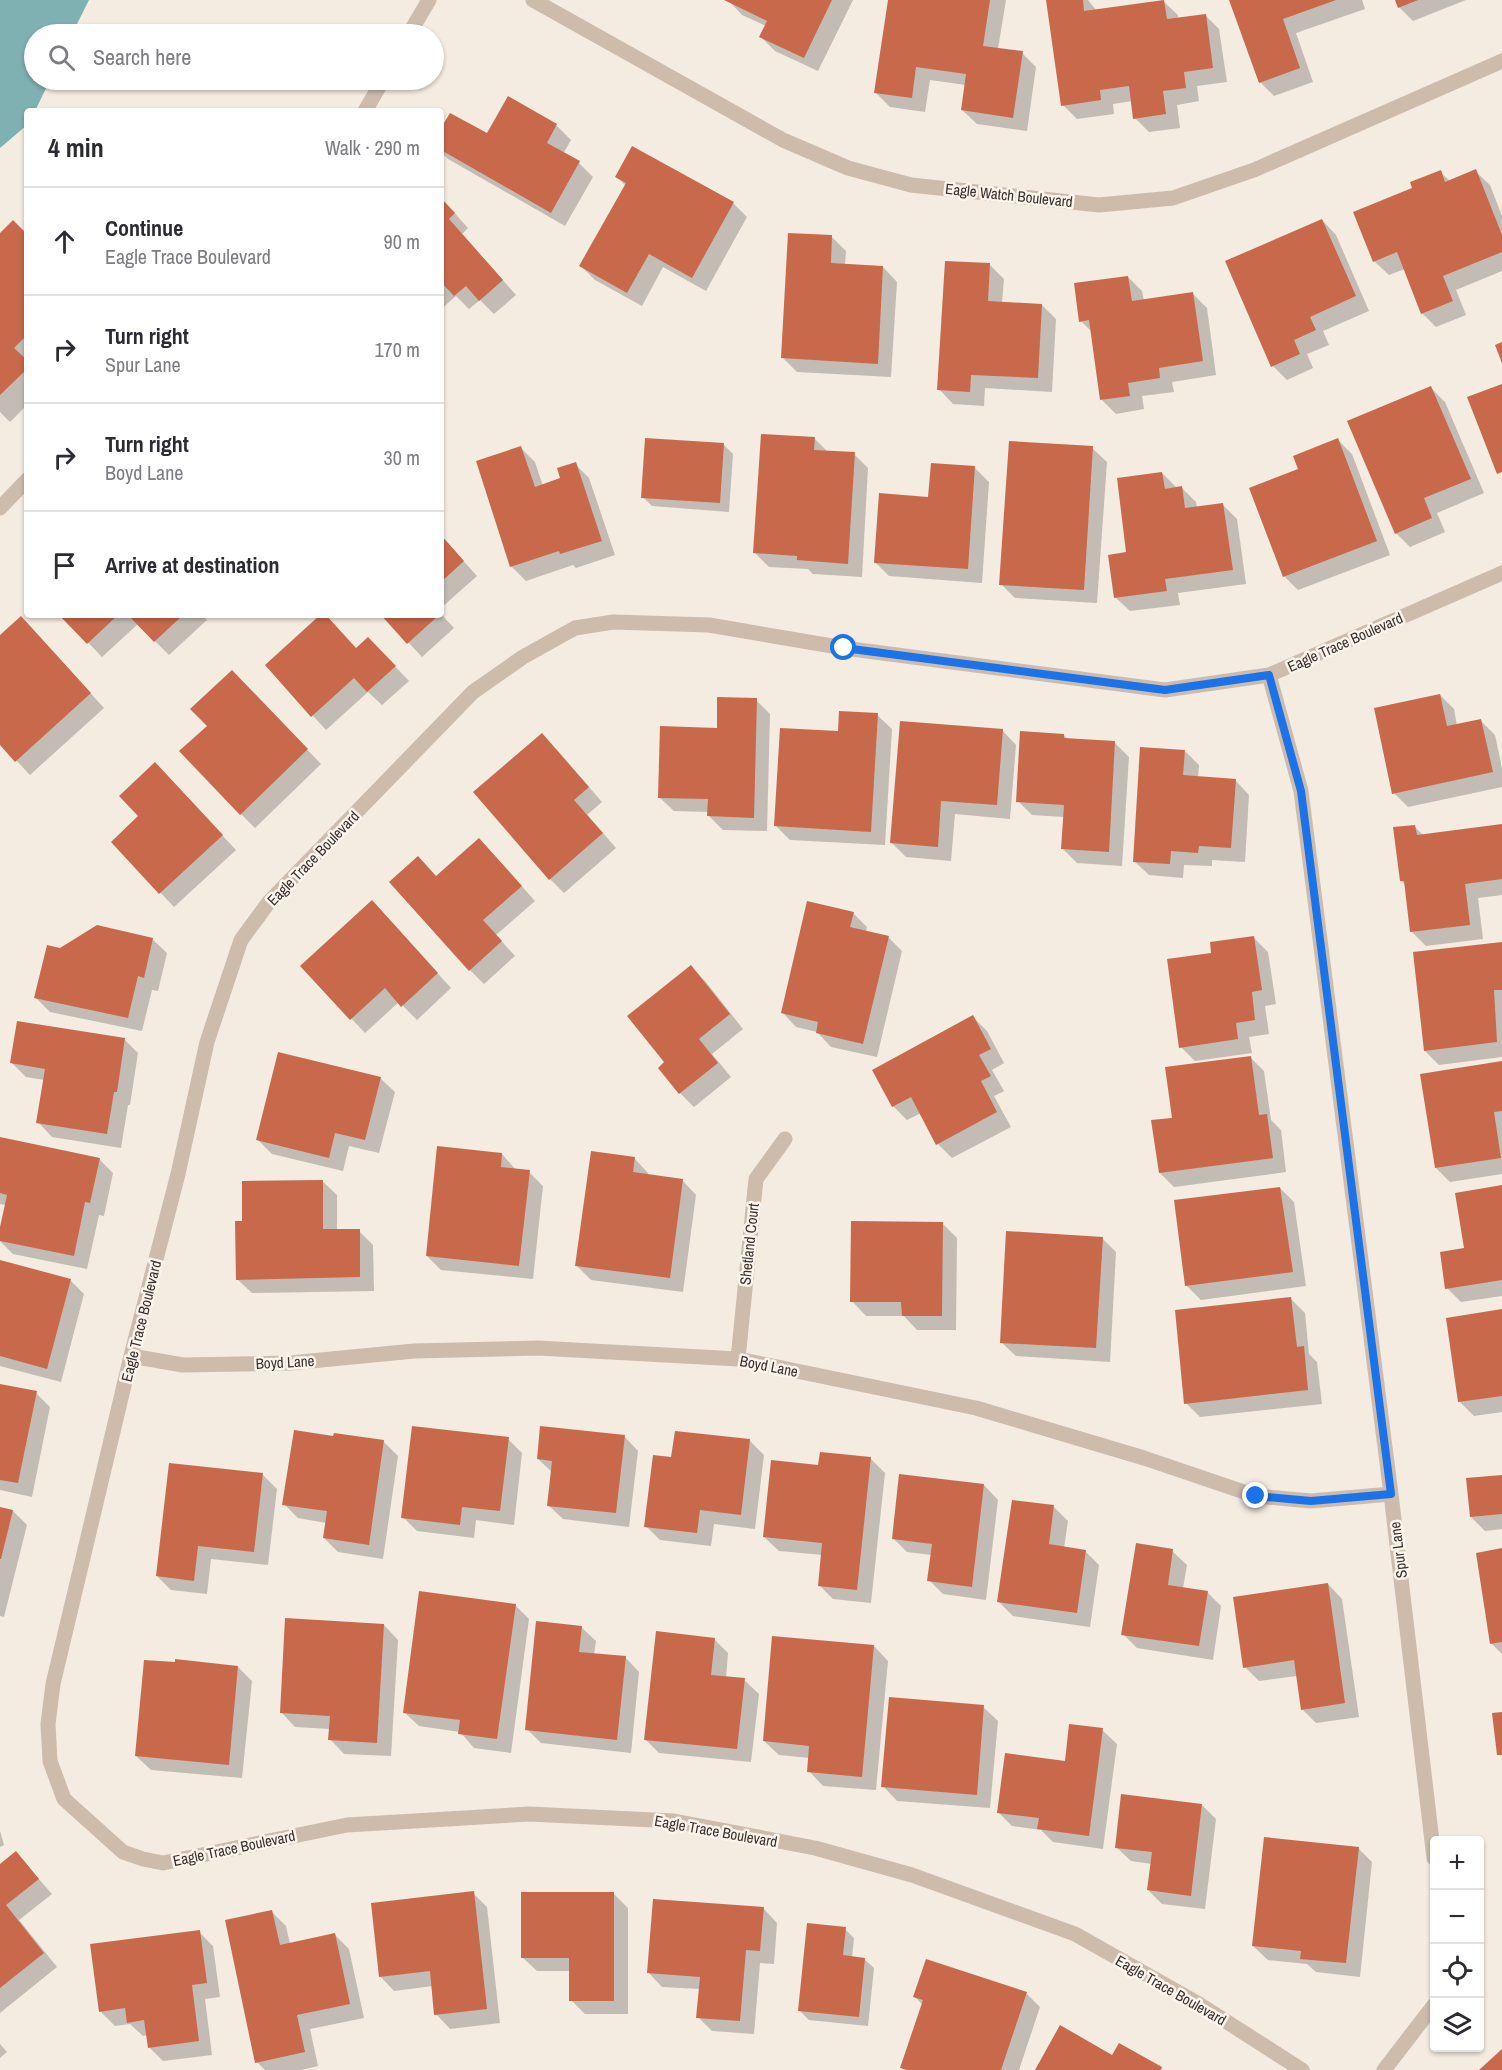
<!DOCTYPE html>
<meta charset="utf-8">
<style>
:root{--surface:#fff;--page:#f7f7f7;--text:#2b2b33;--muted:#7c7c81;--line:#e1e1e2}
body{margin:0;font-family:"Archivo Narrow",sans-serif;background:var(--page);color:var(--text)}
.controls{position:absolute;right:18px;bottom:18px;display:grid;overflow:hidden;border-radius:6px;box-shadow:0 2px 4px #0004}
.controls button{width:54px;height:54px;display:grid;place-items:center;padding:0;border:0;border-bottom:2px solid var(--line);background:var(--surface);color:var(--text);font:30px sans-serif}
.stop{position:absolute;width:18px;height:18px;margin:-14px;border:4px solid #1a73e8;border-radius:50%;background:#fff}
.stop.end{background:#1a73e8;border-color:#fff;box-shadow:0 2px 6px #0008}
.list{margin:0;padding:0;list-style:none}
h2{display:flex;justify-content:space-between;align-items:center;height:78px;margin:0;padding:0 24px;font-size:26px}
h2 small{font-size:20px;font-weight:400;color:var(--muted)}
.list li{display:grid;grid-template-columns:39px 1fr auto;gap:18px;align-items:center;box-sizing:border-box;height:108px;padding:0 24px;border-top:2px solid var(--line)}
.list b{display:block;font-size:22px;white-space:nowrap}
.list p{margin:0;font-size:20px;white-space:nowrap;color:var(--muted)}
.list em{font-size:20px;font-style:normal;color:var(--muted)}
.icon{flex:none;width:33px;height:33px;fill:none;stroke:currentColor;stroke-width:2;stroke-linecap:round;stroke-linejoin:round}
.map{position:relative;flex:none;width:1502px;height:2070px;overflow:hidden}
.search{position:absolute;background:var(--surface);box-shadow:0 2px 4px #0004;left:24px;top:24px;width:420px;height:66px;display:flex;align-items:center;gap:15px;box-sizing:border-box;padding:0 21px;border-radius:33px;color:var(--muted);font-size:22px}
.panel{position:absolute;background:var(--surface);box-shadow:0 2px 4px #0004;left:24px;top:108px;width:420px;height:510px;border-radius:6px}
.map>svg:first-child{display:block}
</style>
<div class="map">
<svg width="1502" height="2070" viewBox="0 0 1502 2070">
<rect width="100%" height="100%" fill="#f4ebe1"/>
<!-- water -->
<path fill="#7fb0b2" d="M0 0H89L72 34H34V80H50L35 111H27V125L0 148Z"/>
<!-- shadow -->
<path fill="#0003" d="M728 0H853L818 71 775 51 761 37 766 26 742 15Z
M889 0H1006L998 49 1022 53 1036 67 1027 131 977 124 962 110 966 85 930 80 925 112 890 107 876 93Z
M1047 0H1088L1096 10 1163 1 1178 15V19L1205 15 1219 29 1227 82 1197 86 1199 101 1177 105 1180 128 1149 132 1135 118 1132 101 1113 104 1114 114 1077 119 1063 105Z
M1230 0H1362L1365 9 1296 33 1313 82 1274 96 1260 82Z
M1396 0H1466L1413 21 1399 7Z
M509 98 557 126 571 140 563 154 579 163 593 177 565 226 448 159 441 152V131L488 135Z
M1475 171 1490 185 1502 216V271L1456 290 1466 315 1436 327 1422 313 1405 269 1389 275 1374 261 1414 189 1440 172 1450 181Z
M616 176 733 203 747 217 706 291 663 267 642 306 595 280 581 266 626 186Z
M441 198 468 228 462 234 516 295 494 314 480 300 469 309 456 296 441 309Z
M1322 220 1336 235 1369 311 1323 331 1329 345 1307 354 1313 368 1287 380 1273 366Z
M0 235 27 236V405L10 422 0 412Z
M832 237 846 251 845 265 883 267 897 282 891 377 797 372 783 358Z
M990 265 1004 279 1002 303 1042 305 1056 319 1052 392 985 388 984 406 953 404 939 389Z
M1128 277 1142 291 1144 301 1193 294 1207 308 1216 375 1172 382 1174 392 1142 396 1144 409 1116 414 1102 400 1092 332 1081 321Z
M1431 388 1445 402 1484 493 1437 513 1445 532 1410 547 1396 533Z
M815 439 829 453 854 454 868 468 862 577 813 574 808 569 769 567 755 553Z
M1338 440 1352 454 1390 555 1298 590 1284 576 1300 470Z
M724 445 733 454 729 512 652 506 643 497Z
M521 448 535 462 543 486 562 479 575 464 589 478 615 555 576 568 573 565 526 581 512 567 477 462Z
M1092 448 1107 462 1097 603 1015 598 1001 584Z
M975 468 989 482 982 583 889 576 875 562 930 498Z
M1162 473 1176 487 1182 488 1196 502 1197 508 1223 505 1237 519 1246 584 1178 593 1180 605 1130 611 1115 597Z
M441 536 477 576 441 608Z
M441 614 454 628 422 657 383 615Z
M62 615H202L207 620 169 655 138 624 102 657Z
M322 615 356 649 382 653 409 681 382 705 368 692 326 730 267 666Z
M35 632 104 708 30 775 0 743V637Z
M246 686 321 764 255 828 241 814 209 726Z
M1440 695 1454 709 1457 726 1480 720 1495 735 1502 768V787L1408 807 1394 793Z
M756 700 770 714 767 831 723 830 709 816V812L674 811 659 797 718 729Z
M877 715 892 729 885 845 790 840 776 826 839 733Z
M1002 730 1016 745 1010 819 955 814 951 861 906 857 892 843Z
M1064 735 1068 740 1114 742 1129 757 1122 866 1077 863 1063 849 1064 817 1032 815 1018 801Z
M556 749 602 802 587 815 616 848 564 893 550 879Z
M1185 751 1199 765 1198 778 1235 780 1249 795 1245 862 1212 860V866L1184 865 1183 878 1149 875 1134 861Z
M169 778 236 850 174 907 113 842 140 816Z
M1502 825V895L1478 898 1483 939 1426 946 1412 932 1406 885 1401 881 1414 826 1424 836Z
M493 854 535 901 496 935 515 956 484 984 470 970 436 877Z
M853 913 867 927 866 932 888 937 902 951 877 1057 831 1047 817 1032 796 1027 782 1012Z
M386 916 451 988 417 1020 399 1002 365 1033 302 966Z
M1254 938 1268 952 1276 1004 1265 1006 1269 1034 1249 1037 1252 1053 1195 1061 1181 1047 1213 954Z
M152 939 167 953 158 991 152 990 142 1031 50 1012 35 997 60 950Z
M1502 944V1057L1439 1065 1425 1051Z
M691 967 705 981 743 1029 712 1054 731 1077 694 1107 680 1093Z
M973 1017 987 1031 1004 1063 992 1070 1004 1091 994 1096 1011 1127 952 1158 938 1144 921 1113 907 1120 893 1106Z
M124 1039 138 1053 130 1105H128L121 1148 52 1137 38 1122 44 1080 26 1077 12 1063Z
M1250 1057 1264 1071 1271 1120 1281 1130 1286 1172 1174 1187 1160 1173Z
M1502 1063V1174L1450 1182 1436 1168Z
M380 1078 395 1092 379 1153 349 1146 343 1171 272 1154 258 1140Z
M0 1139 99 1159 113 1173 104 1216 99 1215 87 1269 13 1254 0 1241 6 1205 0 1204Z
M502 1154 516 1170 529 1172 543 1186 533 1279 441 1270 427 1256Z
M634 1158 648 1173V1176L682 1180 696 1195 683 1292 591 1280 577 1266Z
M322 1181 337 1195V1231H359L373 1245 374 1291 252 1293 237 1279 244 1222Z
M1502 1187V1296L1461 1302 1447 1288 1466 1249Z
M1280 1188 1294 1202 1306 1286 1201 1300 1186 1285Z
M943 1224 957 1238 956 1330H917L904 1316H866L852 1301Z
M1102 1238 1116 1252 1110 1362 1016 1356 1001 1342Z
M0 1262 70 1280 84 1294 61 1382 0 1366Z
M1291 1299 1305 1313 1309 1354 1317 1362 1322 1404 1200 1417 1186 1403Z
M1502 1311V1412L1474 1416 1460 1402 1448 1319Z
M0 1385 36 1393 50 1407 32 1497 0 1490Z
M335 1435 384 1442 398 1456 383 1559 338 1552 324 1538 326 1523 298 1518 284 1504Z
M624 1436 638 1451 629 1527 563 1519 548 1505 552 1472 538 1459Z
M508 1439 522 1453 514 1525 476 1520 474 1538 417 1531 403 1517Z
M750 1441 764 1455 755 1529 714 1524 711 1546 660 1540 646 1526 673 1459Z
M871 1459 885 1473 871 1603 833 1599 819 1585 823 1555 779 1551 764 1537 820 1467Z
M263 1475 277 1489 268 1565 211 1559 207 1594 171 1590 157 1576Z
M1502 1476V1529L1485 1531 1471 1517Z
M984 1485 998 1500 986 1600 943 1594 929 1580 932 1555 907 1552 893 1538Z
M1054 1507 1068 1521 1064 1548 1085 1551 1099 1565 1090 1627 1013 1616 999 1602Z
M0 1508 13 1511 27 1525 4 1617 0 1616Z
M1502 1550V1654L1492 1644Z
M1172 1551 1187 1565 1183 1588 1207 1592 1221 1606 1213 1660 1137 1648 1123 1634Z
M1328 1584 1342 1599 1359 1717 1316 1723 1302 1709 1297 1676 1259 1681 1245 1667Z
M515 1605 529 1619 511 1753 474 1748 460 1732 419 1726 404 1712Z
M384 1625 398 1640 391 1756 344 1754 330 1739 331 1729 295 1727 281 1712Z
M581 1627 596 1641 594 1655 625 1657 639 1672 631 1753 541 1743 527 1729Z
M714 1639 728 1653 726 1678 744 1680 759 1694 751 1762 659 1753 645 1739Z
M874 1646 888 1661 876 1790 823 1786 809 1771 810 1758 779 1755 764 1741Z
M238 1667 252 1681 242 1778 151 1770 136 1756Z
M983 1707 998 1721 990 1808 897 1801 883 1786Z
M1102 1730 1117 1744 1103 1849 1053 1842 1041 1830 1012 1826 998 1812 1066 1762Z
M1202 1805 1216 1819 1205 1909 1162 1904 1148 1890 1152 1864 1131 1861 1116 1847Z
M0 1831 4 1845 0 1847Z
M1358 1848 1372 1862 1360 1977 1316 1972 1307 1964 1268 1960 1253 1946Z
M16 1853 52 1894 19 1920 57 1967 0 2013V1866Z
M473 1893 487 1907 500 2023 450 2029 436 2014 433 1986 394 1991 380 1976Z
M614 1894 628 1908V2014H585L571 2000V1971H537L522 1957Z
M763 1908 777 1923 774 1964 760 1963 754 2034 712 2031 698 2017 700 1989 662 1987 648 1972Z
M271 1911 286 1926 290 1944 335 1935 349 1949 364 2018 310 2029 318 2066 301 2070H265L257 2062Z
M845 1929 854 1938 852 1958 864 1959 874 1968 868 2026 809 2020 800 2011Z
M199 1932 213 1946 220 1997 205 1999 212 2055 163 2061 149 2047 148 2035 143 2036 130 2024 115 2026 101 2012Z
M1026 1993 1040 2007 1019 2070H905L902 2067 923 2005 915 1997Z
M0 2044 7 2052 0 2058Z"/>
<!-- building -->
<path fill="#c8694b" d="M724 0H832L804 58 759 37 767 21Z
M888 0H990L983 46 1023 51 1013 118 961 110 966 74 916 67 912 98 874 93Z
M1046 0H1083L1084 11 1164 0 1167 19 1206 14 1213 68 1184 72 1186 88 1163 91 1166 114 1133 119 1129 86 1100 90 1101 100 1061 106Z
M1229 0H1336L1283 19 1300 68 1259 83Z
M1395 0H1418L1398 8Z
M508 96 557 124 547 143 580 161 551 213 441 150V128L450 113 487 133Z
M632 146 734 202 692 278 649 254 627 293 579 266 626 183 615 177Z
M1476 169 1502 235V252L1443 276 1453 301 1421 314 1397 252 1373 262 1353 212 1412 188 1410 182 1441 170 1445 182Z
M441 198 455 213 449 219 503 280 479 301 466 286 454 296 441 282Z
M1322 219 1356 296 1310 317 1316 330 1294 340 1300 354 1271 367 1225 261Z
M13 220 27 234V335L14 348 27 360V369L0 395V233Z
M788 233 832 235 831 263 883 266 878 364 781 358Z
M945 261 990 263 988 301 1042 304 1038 378 971 375 970 392 937 390Z
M1128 276 1132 301 1193 292 1203 361 1159 368 1160 378 1128 383 1130 396 1100 400 1089 320 1079 322 1074 283Z
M1502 342V363L1495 345Z
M1502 384V472L1497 474 1467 397Z
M1431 386 1471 479 1424 498 1432 518 1395 534 1347 421Z
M761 434 815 437 814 450 855 452 848 564 797 560V556L753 553Z
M645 438 724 443 720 503 641 498Z
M1338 438 1377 541 1283 577 1249 488 1298 469 1293 456Z
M1009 441 1093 446 1084 590 999 585Z
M521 446 535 487 560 478 557 468 576 462 602 541 560 554 559 551 510 567 476 461Z
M931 463 975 466 968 569 874 563 879 493 928 497Z
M1162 472 1165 489 1182 486 1185 508 1223 503 1233 570 1165 579 1167 591 1114 598 1108 555 1126 552 1117 478Z
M441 535 464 561 441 582Z
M59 615H118L87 644Z
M128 615H183L154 642Z
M320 615H326L356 648 368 637 396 666 367 692 354 678 311 717 265 665Z
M381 615H439L407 644Z
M21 616 91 693 15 762 0 745V635Z
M232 670 308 749 240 815 179 751 207 726 190 709Z
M1440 694 1447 726 1481 719 1493 772 1392 794 1374 708Z
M717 697 757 698 754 818 707 816 708 799 658 798 660 726 717 728Z
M839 711 878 713 871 832 774 826 780 728 838 731Z
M900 721 1003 729 997 805 941 801 938 847 890 843Z
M1020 731 1064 734V738L1115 741 1109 852 1061 849 1064 805 1016 802Z
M542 733 589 787 574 800 603 833 549 880 473 792Z
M1140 747 1185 750 1183 775 1236 779 1231 848 1199 846 1198 853 1171 851 1170 864 1133 862Z
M155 762 223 835 159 894 111 842 138 816 119 796Z
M1502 824V879L1465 884 1470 925 1410 932 1404 881H1400L1393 827 1415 825 1417 835Z
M479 838 522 886 483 920 502 941 469 971 389 882 418 856 436 876Z
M372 900 438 973 401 1007 385 988 350 1020 300 966Z
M807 901 854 912 850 927 889 936 863 1044 816 1033 818 1022 781 1013Z
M97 925 153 938 144 978 138 976 128 1018 34 998 47 945 60 948Z
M1254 936 1262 990 1252 992 1255 1020 1236 1023 1238 1039 1179 1048 1167 959 1211 953 1210 942Z
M1502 942V990H1494L1497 1042 1424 1051 1413 952Z
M691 965 730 1014 699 1039 718 1063 679 1094 658 1068 664 1062 627 1016Z
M973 1015 991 1049 979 1055 991 1076 981 1081 997 1112 936 1145 911 1097 892 1107 872 1070Z
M17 1021 125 1038 117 1092H114L107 1134 36 1123 45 1069 10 1063Z
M278 1052 381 1077 365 1140 335 1133 329 1158 256 1140Z
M1251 1056 1259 1115 1267 1114 1273 1158 1159 1173 1151 1120 1172 1118 1165 1067Z
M1502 1061V1111L1494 1112 1501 1158 1435 1168 1420 1074Z
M0 1137 100 1158 90 1203 85 1202 74 1256 0 1241V1227L7 1195 0 1193Z
M437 1146 502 1153 501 1167 530 1170 519 1266 426 1256Z
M591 1151 635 1157 633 1172 683 1179 670 1278 575 1266Z
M323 1180V1229H360V1277L236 1280 235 1221H242V1181Z
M1502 1185V1280L1445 1289 1440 1252 1464 1248 1455 1193Z
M1280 1187 1293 1272 1185 1286 1174 1200Z
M851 1221 943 1222 942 1316H902L901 1302H850Z
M1006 1231 1103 1237 1096 1348 1000 1343Z
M0 1260 71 1279 47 1369 0 1356Z
M1291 1297 1297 1347 1304 1346 1308 1390 1184 1404 1175 1310Z
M1502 1309V1396L1458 1402 1446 1318Z
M0 1384 37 1391 18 1483 0 1480Z
M412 1426 509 1437 500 1511 462 1507 460 1525 401 1518Z
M540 1426 625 1435 616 1513 547 1506 552 1461 537 1459Z
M294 1430 333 1436 334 1433 384 1440 369 1545 323 1538 327 1511 282 1505Z
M675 1431 750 1439 741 1515 700 1510 697 1533 644 1527 653 1455 671 1457Z
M820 1452 871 1457 857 1590 818 1586 822 1543 763 1537 771 1460 818 1465Z
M169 1463 263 1473 254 1552 198 1546 194 1581 156 1576Z
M899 1474 984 1484 972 1587 927 1581 932 1544 892 1539Z
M1502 1475V1514L1470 1517 1466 1478Z
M1012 1500 1054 1505 1049 1544 1086 1550 1077 1613 997 1602Z
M0 1507 13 1510 1 1559H0Z
M1136 1543 1173 1549 1168 1585 1208 1591 1199 1646 1121 1635Z
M1502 1548V1642L1490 1644 1476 1553Z
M1328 1583 1345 1703 1301 1710 1294 1660 1243 1668 1233 1597Z
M419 1591 516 1604 497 1739 458 1734 460 1720 403 1713Z
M285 1618 384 1624 377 1743 328 1740 330 1716 280 1713Z
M536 1621 582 1626 579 1652 626 1656 617 1740 525 1730Z
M656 1631 715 1638 711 1675 745 1678 737 1749 644 1740Z
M772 1636 874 1645 862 1777 807 1772 809 1746 763 1741Z
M175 1659 238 1666 229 1765 135 1756 144 1660 175 1662Z
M889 1697 984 1705 977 1795 881 1787Z
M1502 1712V1755H1497L1492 1713Z
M1069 1724 1103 1728 1089 1836 1037 1829 1039 1818 997 1813 1005 1753 1065 1761Z
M1121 1794 1202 1804 1191 1896 1147 1890 1152 1852 1115 1848Z
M1264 1837 1359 1847 1346 1963 1300 1959 1301 1951 1252 1946Z
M16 1851 39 1879 6 1905 44 1953 0 1988V1864Z
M474 1891 487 2009 434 2015 430 1971 379 1977 371 1903Z
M521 1892H614V2001H569V1958H521Z
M653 1899 764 1907 760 1951 746 1950 740 2021 696 2018 700 1977 647 1973Z
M272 1910 280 1945 335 1933 350 2004 297 2015 305 2052 255 2063 225 1920Z
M807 1923 846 1927 843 1955 865 1958 859 2017 798 2011Z
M200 1930 207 1983 192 1985 199 2041 148 2048 144 2020 127 2023 125 2008 99 2012 90 1944Z
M926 1959 1027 1992 1001 2070H908L900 2068 923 2000 913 1997Z
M1060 2025 1112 2055 1119 2043 1162 2067 1161 2070H1035Z
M1502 2049V2070H1479Z"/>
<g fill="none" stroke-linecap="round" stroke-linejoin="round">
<!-- minor -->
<path stroke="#cdbbac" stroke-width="15" d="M533 0 783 140 848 168 911 185 1099 205 1173 198 1254 170 1502 61
M409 34 429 0
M365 111 383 80
M0 508 27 480
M1269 675 1301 791 1391 1494 1434 1858
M131 1356 183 1365 290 1363 414 1351 538 1348 738 1359 976 1408 1144 1458 1256 1496 1311 1501 1391 1494
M738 1359 756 1179 785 1139
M1302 2070 1199 2004 1075 1934 912 1875 815 1848 674 1821 529 1814 347 1825 163 1863 143 1859 123 1852 64 1799 50 1761 48 1724 53 1684 131 1356 178 1174 207 1042 241 940 269 902 473 692 523 657 575 628 613 622 709 625 844 648 1165 690 1269 675 1502 573
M1384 2070 1434 2005"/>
</g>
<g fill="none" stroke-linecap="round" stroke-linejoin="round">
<!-- route -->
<path stroke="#1a73e8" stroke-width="8" d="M844 648 1165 690 1269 675 1301 791 1391 1494 1311 1501 1256 1496"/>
</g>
<g text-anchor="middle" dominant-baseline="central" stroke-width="5" stroke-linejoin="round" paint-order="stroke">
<!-- street labels -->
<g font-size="15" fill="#3b302b" stroke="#fbf5ee">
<text transform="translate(1009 195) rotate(6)">Eagle Watch Boulevard</text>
<text transform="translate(1345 642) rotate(-24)">Eagle Trace Boulevard</text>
<text transform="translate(313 858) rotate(-46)">Eagle Trace Boulevard</text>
<text transform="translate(749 1244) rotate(-84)">Shetland Court</text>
<text transform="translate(141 1321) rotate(-76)">Eagle Trace Boulevard</text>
<text transform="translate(285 1362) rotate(-3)">Boyd Lane</text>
<text transform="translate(769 1366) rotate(11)">Boyd Lane</text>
<text transform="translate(1398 1550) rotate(-97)">Spur Lane</text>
<text transform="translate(716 1831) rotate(10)">Eagle Trace Boulevard</text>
<text transform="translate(234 1848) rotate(-12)">Eagle Trace Boulevard</text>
<text transform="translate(1171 1990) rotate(30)">Eagle Trace Boulevard</text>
</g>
</g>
</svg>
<div class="controls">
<button>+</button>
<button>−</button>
<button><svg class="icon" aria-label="locate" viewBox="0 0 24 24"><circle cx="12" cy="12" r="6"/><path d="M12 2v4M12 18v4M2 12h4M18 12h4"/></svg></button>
<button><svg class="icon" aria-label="layers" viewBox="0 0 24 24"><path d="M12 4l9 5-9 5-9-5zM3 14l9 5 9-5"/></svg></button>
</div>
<div class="stop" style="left:844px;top:648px"></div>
<div class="stop end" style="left:1256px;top:1496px"></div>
<div class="search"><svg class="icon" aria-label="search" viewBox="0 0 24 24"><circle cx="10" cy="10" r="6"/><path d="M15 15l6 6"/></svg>Search here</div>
<section class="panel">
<h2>4 min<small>Walk · 290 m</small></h2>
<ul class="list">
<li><svg class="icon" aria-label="ahead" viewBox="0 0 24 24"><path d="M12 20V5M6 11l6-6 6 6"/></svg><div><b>Continue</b><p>Eagle Trace Boulevard</p></div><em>90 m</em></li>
<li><svg class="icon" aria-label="right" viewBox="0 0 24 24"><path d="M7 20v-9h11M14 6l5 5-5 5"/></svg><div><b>Turn right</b><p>Spur Lane</p></div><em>170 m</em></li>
<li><svg class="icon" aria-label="right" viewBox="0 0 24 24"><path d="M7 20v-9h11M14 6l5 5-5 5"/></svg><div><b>Turn right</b><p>Boyd Lane</p></div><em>30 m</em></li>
<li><svg class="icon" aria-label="arrive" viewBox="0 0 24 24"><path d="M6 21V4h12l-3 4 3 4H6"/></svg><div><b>Arrive at destination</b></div></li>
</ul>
</section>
</div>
